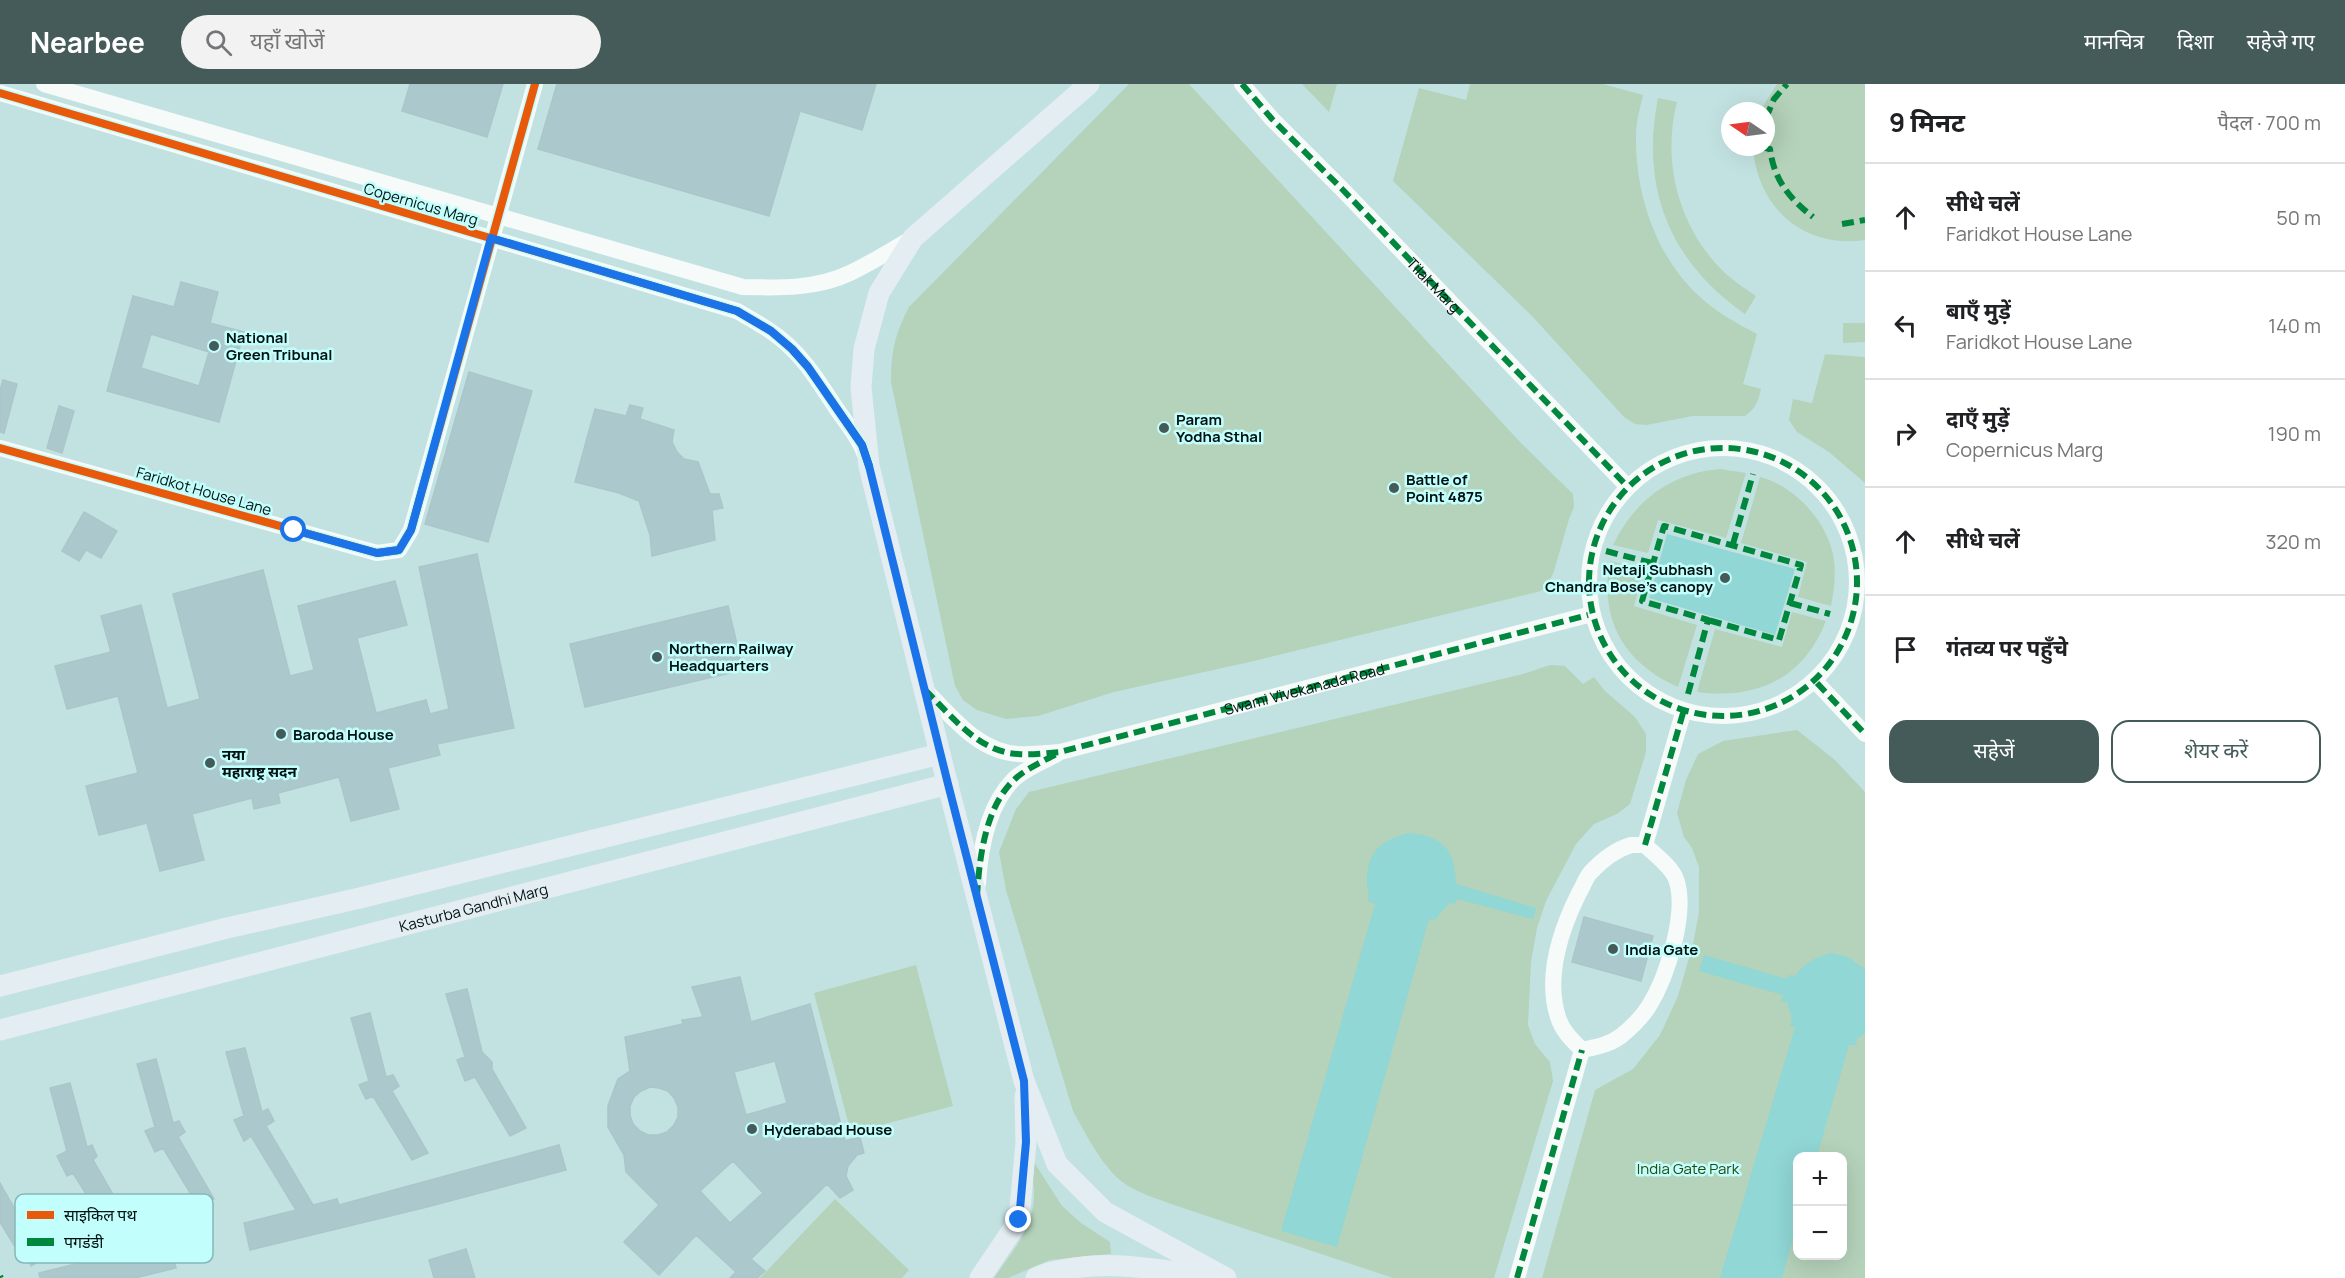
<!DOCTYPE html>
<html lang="hi">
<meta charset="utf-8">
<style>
:root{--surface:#fff;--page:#f2f2f2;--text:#202124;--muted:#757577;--line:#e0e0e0;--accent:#445b5a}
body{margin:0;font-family:Manrope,"Noto Sans Devanagari",sans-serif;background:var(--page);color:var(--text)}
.controls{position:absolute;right:18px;bottom:18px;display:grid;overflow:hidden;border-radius:12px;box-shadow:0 6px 24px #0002}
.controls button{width:54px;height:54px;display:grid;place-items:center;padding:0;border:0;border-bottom:2px solid var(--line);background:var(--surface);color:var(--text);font:30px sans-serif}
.compass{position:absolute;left:1721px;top:18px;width:54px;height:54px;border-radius:50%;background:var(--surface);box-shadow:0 6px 24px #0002;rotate:283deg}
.stop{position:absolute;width:18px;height:18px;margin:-14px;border:4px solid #1a73e8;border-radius:50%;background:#fff}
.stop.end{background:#1a73e8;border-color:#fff;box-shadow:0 2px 6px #0008}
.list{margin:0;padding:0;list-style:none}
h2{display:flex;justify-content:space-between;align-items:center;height:78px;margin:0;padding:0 24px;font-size:26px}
h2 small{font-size:20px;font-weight:400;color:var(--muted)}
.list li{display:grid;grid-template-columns:39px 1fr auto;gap:18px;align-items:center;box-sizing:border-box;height:108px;padding:0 24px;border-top:2px solid var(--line)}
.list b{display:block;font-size:22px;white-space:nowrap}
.list p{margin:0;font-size:20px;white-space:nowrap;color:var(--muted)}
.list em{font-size:20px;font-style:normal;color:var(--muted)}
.actions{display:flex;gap:12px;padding:18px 24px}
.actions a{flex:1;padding:14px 0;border:2px solid var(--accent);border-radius:18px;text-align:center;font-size:21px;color:var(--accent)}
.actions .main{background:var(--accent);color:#fff}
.icon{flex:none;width:33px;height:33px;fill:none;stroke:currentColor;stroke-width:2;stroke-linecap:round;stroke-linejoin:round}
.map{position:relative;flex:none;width:1865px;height:1194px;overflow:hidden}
header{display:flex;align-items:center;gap:36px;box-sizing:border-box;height:84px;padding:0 30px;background:var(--accent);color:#fff}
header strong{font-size:28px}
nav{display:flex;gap:33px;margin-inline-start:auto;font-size:21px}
.search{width:420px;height:54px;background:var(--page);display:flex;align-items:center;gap:15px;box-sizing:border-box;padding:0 21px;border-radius:33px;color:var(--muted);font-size:22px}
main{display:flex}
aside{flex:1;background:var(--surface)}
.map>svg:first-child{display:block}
</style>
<header>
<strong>Nearbee</strong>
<div class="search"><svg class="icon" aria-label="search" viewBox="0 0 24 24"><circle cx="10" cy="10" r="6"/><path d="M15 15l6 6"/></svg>यहाँ खोजें</div>
<nav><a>मानचित्र</a><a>दिशा</a><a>सहेजे गए</a></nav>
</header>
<main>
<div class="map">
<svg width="1865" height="1194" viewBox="0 0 1865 1194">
<rect width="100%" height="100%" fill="#c2e2e1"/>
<!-- green -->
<path fill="#b5d2ba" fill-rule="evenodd" d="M1129 0H1189L1520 358 1573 410 1574 423 1569 435 1554 487 1549 499 1541 507 1254 577 1114 608 1038 632 1006 635 977 626 963 616 955 602 891 298C891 268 895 250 909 223Z
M1302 0H1337L1329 28Z
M1470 0H1603L1643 11C1640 24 1636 38 1636 52 1635 109 1656 173 1699 212 1716 228 1736 239 1757 250L1743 300 1761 305C1758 318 1756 324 1745 332H1693L1646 341 1635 340 1624 333 1533 233 1393 97 1419 4 1466 16Z
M1777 0H1865V156C1804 165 1757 124 1753 63H1766V27H1760Z
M1658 14 1677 18C1661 79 1680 147 1726 190 1735 198 1746 205 1756 212L1745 230C1670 178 1640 104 1658 14Z
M1843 239H1865V258L1843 259Z
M1825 270 1865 273V399L1829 368 1797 348 1789 336 1793 315 1812 319Z
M1720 385 1746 389 1726 454 1658 436 1648 469 1613 461C1634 417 1671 389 1720 385Z
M1760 393C1795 402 1829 439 1834 476 1836 491 1834 507 1831 522L1798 513 1807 478 1741 459Z
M1610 477 1644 485 1634 522 1697 541 1678 603C1624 579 1599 536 1610 477Z
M1792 528 1826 537C1804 594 1757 616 1697 608L1715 545 1782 563Z
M1550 581 1565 582 1583 600 1594 593 1605 607 1635 633 1646 650V668L1630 720 1617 730 1594 740 1576 760 1546 817 1537 844 1531 878 1528 941 1535 960 1550 978 1553 997 1494 1194H1393L1177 1122C1159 1115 1136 1109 1121 1097 1100 1079 1086 1050 1073 1027L1006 806 999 768 1016 725 1029 708 1368 627 1523 590Z
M1797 646 1835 676 1865 708V1194H1542L1595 1006 1633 985 1660 951 1678 912 1693 860 1699 828V783L1692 764 1684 753 1677 729 1686 696 1698 670 1723 657ZM1798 1072H1842V1172H1798Z
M916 881 953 1022 851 1049 814 909Z
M1032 1075 1062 1122 1081 1139 1110 1158 1111 1170 1050 1176 1008 1194H994C1010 1171 1027 1152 1033 1123 1036 1108 1031 1091 1032 1075Z
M835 1115 909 1186 902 1194H760Z"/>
<!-- water -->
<path fill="#90d7d5" d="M1667 450 1795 485 1775 551 1649 514Z
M1408 749C1443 752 1455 765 1456 800L1536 824 1533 835 1457 815 1455 820 1449 819 1434 837 1429 835 1337 1163 1281 1147 1375 820 1368 817C1370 810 1367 805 1367 798 1367 768 1380 757 1408 749Z
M1831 869 1848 873 1865 885V949L1857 955 1856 961H1849L1817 1072H1798L1797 1141 1782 1194H1720L1795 943 1790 942 1792 935 1787 918 1781 917 1783 911 1699 887 1704 871 1787 895 1789 891 1795 892C1804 879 1816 873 1831 869Z"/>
<!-- building -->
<path fill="#abc9cc" stroke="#acc5c8" stroke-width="1.5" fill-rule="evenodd" d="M410 0H503L487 53 402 27Z
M557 0H876L862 46 800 27 769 132 538 65Z
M181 198 218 208 210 239 244 248 219 338 107 307 133 212 174 223ZM151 250 209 268 199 302 141 284Z
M469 288 532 307 488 458 425 440Z
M3 296 17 300 4 349 0 348V306Z
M630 321 643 324 640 335 674 346 672 358 677 368 684 375 698 378 710 410H719L723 424 712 426 715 456 652 472 650 451 639 417 619 409 575 398 595 325 626 332Z
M59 322 74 327 62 369 47 364Z
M84 428 117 447 101 474 86 466 79 477 62 467Z
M477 470 514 644 437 660 440 671 388 684 399 725 351 737 339 693 278 709 280 719 254 725 252 714 192 730 204 776 160 787 147 739 99 751 86 702 138 689 118 612 67 625 55 582 111 568 101 532 141 521 167 624 200 615 173 510 263 486 290 592 314 586 298 522 395 497 407 541 357 554 376 629 426 616 430 630 449 625 419 483Z
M728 522 743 586 585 623 570 560Z
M1584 833 1653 852 1641 897 1572 878Z
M740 893 751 938 810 920 845 1057 860 1053 864 1069 857 1071 848 1082 846 1092 853 1106 840 1114 827 1100 751 1175 765 1187 757 1194H730L736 1188 696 1151 659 1191 624 1158 659 1121 626 1088 624 1071 608 1043V1022L618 995 630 987 625 953 683 940 682 936 703 933 692 903ZM775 977 787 1019 746 1031 734 988ZM650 1003 659 1004 668 1007 674 1014 678 1023V1033L674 1041 667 1048 658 1051H648L640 1047 633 1040 630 1031V1022L634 1013 641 1007ZM733 1077 763 1109 730 1139 700 1107Z
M467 905 482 968 492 978V985L526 1044 510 1052 475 993 465 997 457 976 465 973 446 910Z
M370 929 386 993 393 991 399 1002 392 1007 428 1069 412 1076 373 1012 366 1015 359 1001 369 997 351 934Z
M245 964 262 1028 268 1025 274 1037 266 1042 313 1121 337 1115 339 1121 559 1061 566 1086 427 1123 250 1166 244 1139 296 1126 251 1052 244 1057 234 1036 244 1032 226 968Z
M156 975 173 1039 179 1037 185 1048 178 1053 214 1115 198 1122 163 1064 155 1068 145 1047 155 1043 137 980Z
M70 999 87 1063 92 1061 97 1072 93 1076 129 1138 109 1147 73 1089 67 1092 57 1072 67 1067 50 1004Z
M0 1099 24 1141 44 1175 31 1182 29 1175 24 1178 0 1138Z
M169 1157 176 1184 135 1194H40L39 1189Z
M466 1165 475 1194H434L429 1176Z"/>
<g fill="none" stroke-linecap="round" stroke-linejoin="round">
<!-- minor -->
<g stroke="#f6fbfa" stroke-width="16">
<path d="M44 0 743 203C779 204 817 205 850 189 871 179 892 166 912 154"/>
<path id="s1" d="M1242 0 1272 35 1342 105 1626 401"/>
<path d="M0 9 737 227C756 238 775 248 791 264 809 281 822 303 836 324 846 339 859 353 865 371"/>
<path d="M0 364 377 469 399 466 411 446 535 0"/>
<circle cx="1723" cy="498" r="134"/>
<path d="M1817 599 1865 650"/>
<path id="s2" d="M925 606C952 632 978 668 1018 670 1032 671 1047 669 1060 668L1588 531"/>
<path d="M1631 761H1645C1655 771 1671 782 1676 795 1688 828 1667 893 1649 922 1642 933 1631 944 1621 952 1609 961 1596 963 1582 966 1573 957 1562 947 1558 933 1545 893 1561 845 1579 809 1583 803 1585 795 1590 789 1602 776 1614 766 1631 761Z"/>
<path d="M1645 761 1683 629"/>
<path d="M978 800C980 766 988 722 1013 696 1024 685 1043 678 1057 670"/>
<path d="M1517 1194 1582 966"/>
</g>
<!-- major -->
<g stroke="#e4edf2" stroke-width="21">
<path d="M1089 0 913 154 879 209 864 265 861 303 869 382 944 686 1024 997 1057 1080 1105 1128 1226 1194"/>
<path d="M0 902 227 844 360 814 940 670"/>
<path id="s3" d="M0 946 948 700"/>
<path d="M980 1194 1019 1136 1026 1058 1025 1012"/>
<path d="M1036 1194C1044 1189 1053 1188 1062 1186 1115 1175 1162 1187 1215 1193"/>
</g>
<!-- quiet -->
<path stroke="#00873e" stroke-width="6" stroke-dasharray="12 6" stroke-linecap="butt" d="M1242 0 1272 35 1342 105 1626 401
M1766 34 1774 15 1787 0
M1761 63 1770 65C1774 96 1789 114 1813 133
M1842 140 1865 136
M1589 498a134 134 0 1 1 268 0a134 134 0 1 1-268 0Z
M1733 460 1753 390
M1606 467 1652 479
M1790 519 1830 530
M1817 599 1865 650
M925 606C952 632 978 668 1018 670 1032 671 1047 669 1060 668L1588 531
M1688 610 1708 536 1642 517 1664 442 1801 481 1779 556 1708 536
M1645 761 1683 629
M977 813C979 776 985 723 1014 696 1025 685 1044 677 1058 669
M0 1192 1 1194
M1517 1194 1582 966"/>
<defs>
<path id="cycleway" d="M0 9 737 227 771 247 792 265 808 283 862 361 869 382
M0 364 377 469 399 466 411 446 535 0"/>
</defs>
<!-- cycleway casing -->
<use href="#cycleway" stroke="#c1fefc" stroke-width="11"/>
<!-- cycleway -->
<use href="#cycleway" stroke="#e8590c" stroke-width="8"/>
</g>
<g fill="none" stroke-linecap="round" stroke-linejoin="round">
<!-- route -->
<path stroke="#1a73e8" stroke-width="8" d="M294 446 377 469 399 466 411 446 491 154 737 227 771 247 792 265 808 283 862 361 869 382 948 700 1024 997 1026 1058 1019 1136"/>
</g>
<!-- markers -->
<g fill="#445b5a" stroke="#c1fefc" stroke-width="2">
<circle cx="214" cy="262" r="6"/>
<circle cx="1164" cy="344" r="6"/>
<circle cx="1394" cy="404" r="6"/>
<circle cx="1725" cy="494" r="6"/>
<circle cx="657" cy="573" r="6"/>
<circle cx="281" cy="650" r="6"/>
<circle cx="210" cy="679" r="6"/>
<circle cx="1613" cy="865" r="6"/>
<circle cx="752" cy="1045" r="6"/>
</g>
<g text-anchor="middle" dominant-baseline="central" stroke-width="5" stroke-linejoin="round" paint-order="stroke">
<!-- street labels -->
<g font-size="15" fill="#001212" stroke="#c1fefc">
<text transform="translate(421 120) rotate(16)">Copernicus Marg</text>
<text stroke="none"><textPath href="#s1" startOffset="278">Tilak Marg</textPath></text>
<text transform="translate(204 407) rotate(16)">Faridkot House Lane</text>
<text stroke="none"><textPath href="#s2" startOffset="410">Swami Vivekanada Road</textPath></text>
<text stroke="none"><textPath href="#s3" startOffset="489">Kasturba Gandhi Marg</textPath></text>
</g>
<!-- poi labels -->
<g font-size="15" font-weight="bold" fill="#001212" stroke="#c1fefc" text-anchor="start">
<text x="226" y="253">National<tspan x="226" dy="17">Green Tribunal</tspan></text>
<text x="1176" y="335">Param<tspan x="1176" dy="17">Yodha Sthal</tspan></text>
<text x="1406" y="395">Battle of<tspan x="1406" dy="17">Point 4875</tspan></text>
<text x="1713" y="485" text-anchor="end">Netaji Subhash<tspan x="1713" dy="17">Chandra Bose's canopy</tspan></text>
<text x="669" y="564">Northern Railway<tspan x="669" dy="17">Headquarters</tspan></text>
<text x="293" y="650">Baroda House</text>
<text x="222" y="670">नया<tspan x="222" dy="17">महाराष्ट्र सदन</tspan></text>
<text x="1625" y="865">India Gate</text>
<text x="764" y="1045">Hyderabad House</text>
</g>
<!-- park labels -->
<g font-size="15" fill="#27470d" stroke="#c1fefc">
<text x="1688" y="1084">India Gate Park</text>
</g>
</g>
<!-- legend -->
<rect x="15" y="1110" width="198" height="69" rx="9" fill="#c1fefc" stroke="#87b7b6" stroke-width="1.5"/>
<rect x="27" y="1127" width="27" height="8" fill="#e8590c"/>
<rect x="27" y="1154" width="27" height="8" fill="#00873e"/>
<g font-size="16" fill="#001212">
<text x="64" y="1137">साइकिल पथ</text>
<text x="64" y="1164">पगडंडी</text>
</g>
</svg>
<div class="controls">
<button>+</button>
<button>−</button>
</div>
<svg class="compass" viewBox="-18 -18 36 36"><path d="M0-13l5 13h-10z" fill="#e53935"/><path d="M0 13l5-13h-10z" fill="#757577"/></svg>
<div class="stop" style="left:294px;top:446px"></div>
<div class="stop end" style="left:1019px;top:1136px"></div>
</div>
<aside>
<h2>9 मिनट<small>पैदल · 700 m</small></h2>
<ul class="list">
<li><svg class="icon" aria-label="ahead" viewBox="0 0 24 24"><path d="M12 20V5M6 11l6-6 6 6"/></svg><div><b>सीधे चलें</b><p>Faridkot House Lane</p></div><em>50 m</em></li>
<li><svg class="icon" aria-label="left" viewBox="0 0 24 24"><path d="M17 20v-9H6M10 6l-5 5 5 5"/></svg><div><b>बाएँ मुड़ें</b><p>Faridkot House Lane</p></div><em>140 m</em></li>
<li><svg class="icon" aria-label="right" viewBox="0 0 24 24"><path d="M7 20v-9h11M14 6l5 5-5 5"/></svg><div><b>दाएँ मुड़ें</b><p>Copernicus Marg</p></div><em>190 m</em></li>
<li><svg class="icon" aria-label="ahead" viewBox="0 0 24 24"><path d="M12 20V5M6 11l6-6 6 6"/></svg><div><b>सीधे चलें</b></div><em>320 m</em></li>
<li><svg class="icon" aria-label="arrive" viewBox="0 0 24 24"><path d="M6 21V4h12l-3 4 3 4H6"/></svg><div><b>गंतव्य पर पहुँचे</b></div></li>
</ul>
<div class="actions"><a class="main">सहेजें</a><a>शेयर करें</a></div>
</aside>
</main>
